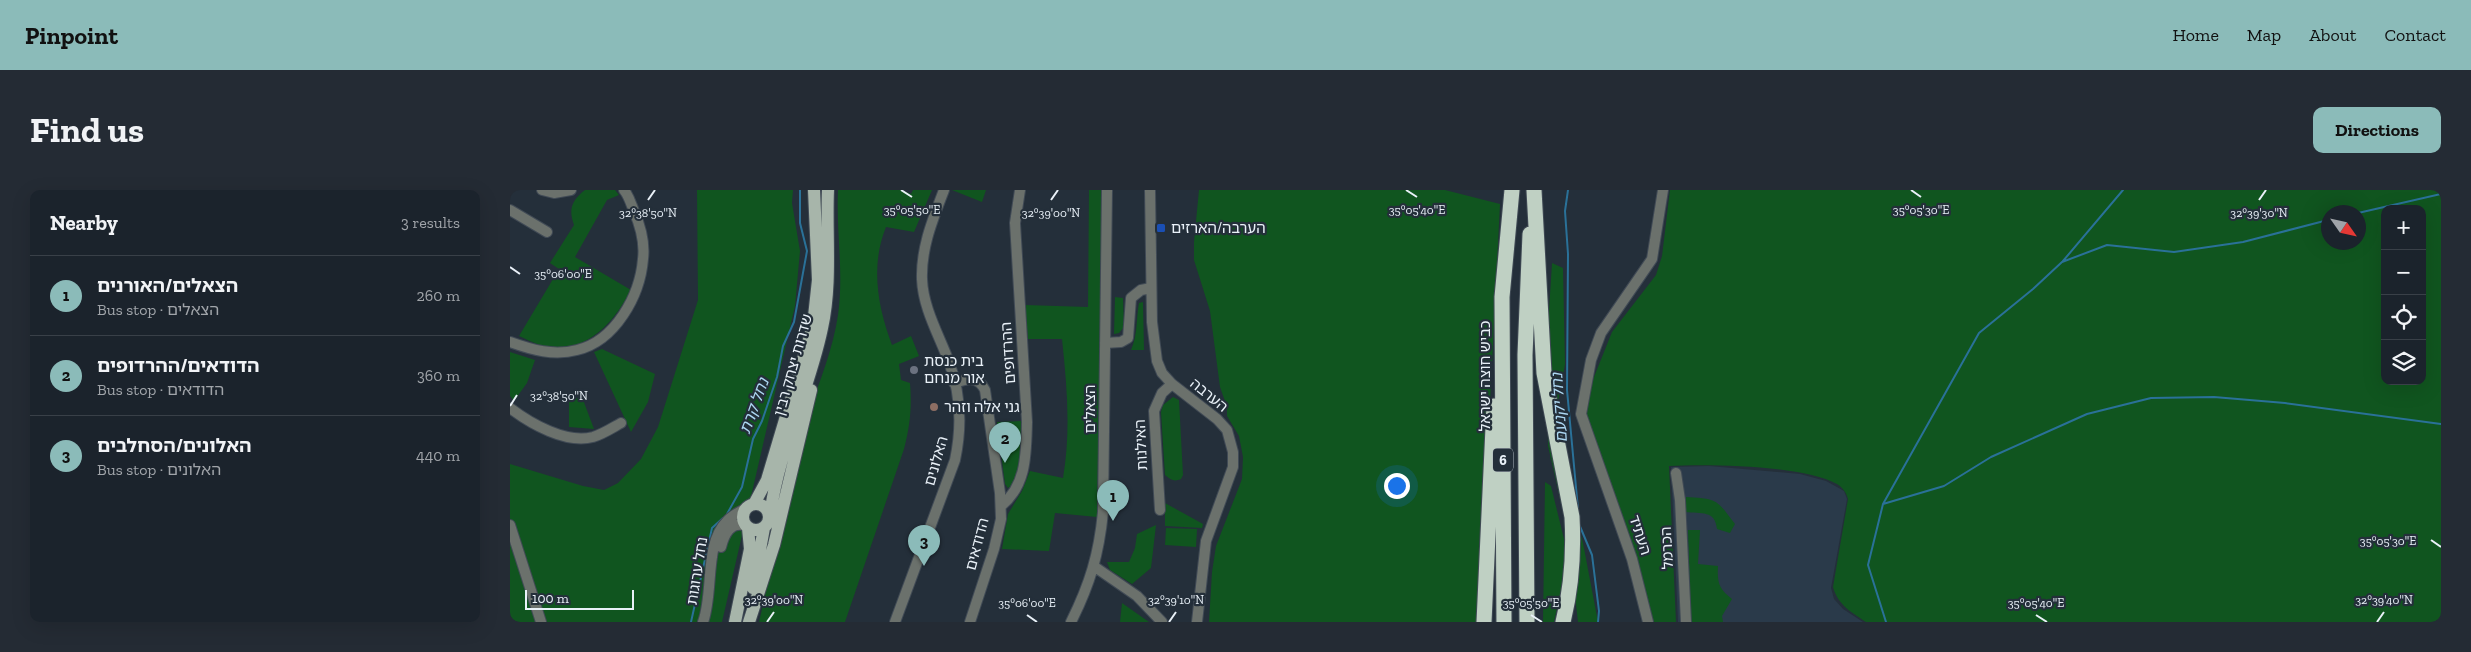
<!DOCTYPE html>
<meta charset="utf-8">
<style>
:root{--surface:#1b232c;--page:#242b34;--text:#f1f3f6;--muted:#a0a4a9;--line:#394048;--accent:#8bbbb9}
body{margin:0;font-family:"Zilla Slab","Noto Sans Hebrew",serif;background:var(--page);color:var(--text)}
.controls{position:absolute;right:15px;top:15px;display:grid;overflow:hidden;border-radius:10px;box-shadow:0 5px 20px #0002}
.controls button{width:45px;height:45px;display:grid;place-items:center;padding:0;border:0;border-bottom:1px solid var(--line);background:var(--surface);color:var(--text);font:25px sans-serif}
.compass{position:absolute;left:1811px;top:15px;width:45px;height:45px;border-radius:50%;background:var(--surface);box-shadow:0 5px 20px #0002;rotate:124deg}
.scale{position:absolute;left:15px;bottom:12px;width:109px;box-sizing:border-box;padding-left:5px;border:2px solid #e9f1f8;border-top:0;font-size:14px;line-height:18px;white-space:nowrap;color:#e9f1f8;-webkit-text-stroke:4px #242f3a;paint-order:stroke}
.you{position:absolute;left:886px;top:295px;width:18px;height:18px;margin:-12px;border:4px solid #fff;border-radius:50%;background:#1a73e8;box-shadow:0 0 0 8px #1a73e833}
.badge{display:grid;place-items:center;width:32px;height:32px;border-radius:50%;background:var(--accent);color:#111;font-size:16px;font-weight:700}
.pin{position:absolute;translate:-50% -41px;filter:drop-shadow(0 1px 2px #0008)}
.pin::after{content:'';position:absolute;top:26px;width:18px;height:15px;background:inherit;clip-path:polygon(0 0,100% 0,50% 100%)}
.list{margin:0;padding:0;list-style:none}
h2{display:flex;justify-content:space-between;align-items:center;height:65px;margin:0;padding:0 20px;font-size:21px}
h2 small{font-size:16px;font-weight:400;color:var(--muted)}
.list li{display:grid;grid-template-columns:32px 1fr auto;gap:15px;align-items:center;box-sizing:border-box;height:80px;padding:0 20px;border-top:1px solid var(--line)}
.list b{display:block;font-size:19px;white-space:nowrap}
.list p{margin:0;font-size:16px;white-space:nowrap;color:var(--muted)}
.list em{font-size:16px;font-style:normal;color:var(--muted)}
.icon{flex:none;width:28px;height:28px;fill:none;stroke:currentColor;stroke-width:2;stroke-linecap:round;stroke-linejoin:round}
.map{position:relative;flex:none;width:1931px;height:432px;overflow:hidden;border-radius:10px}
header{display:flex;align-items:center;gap:30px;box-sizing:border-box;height:70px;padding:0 25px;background:var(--accent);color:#111}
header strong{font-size:24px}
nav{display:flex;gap:28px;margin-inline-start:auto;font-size:18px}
.intro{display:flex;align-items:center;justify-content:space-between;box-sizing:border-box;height:120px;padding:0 30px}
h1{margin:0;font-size:35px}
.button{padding:12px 22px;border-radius:10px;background:var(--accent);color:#111;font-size:18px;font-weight:700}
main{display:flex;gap:30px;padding:0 30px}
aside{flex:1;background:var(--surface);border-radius:10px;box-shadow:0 5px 20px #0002}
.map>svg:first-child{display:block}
</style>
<header>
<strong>Pinpoint</strong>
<nav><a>Home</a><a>Map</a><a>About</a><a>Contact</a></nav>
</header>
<div class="intro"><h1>Find us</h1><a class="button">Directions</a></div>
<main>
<aside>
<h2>Nearby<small>3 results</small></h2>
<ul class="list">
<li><span class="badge">1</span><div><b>הצאלים/האורנים</b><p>Bus stop · הצאלים</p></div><em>260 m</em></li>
<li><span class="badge">2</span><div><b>הדודאים/ההרדופים</b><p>Bus stop · הדודאים</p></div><em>360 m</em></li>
<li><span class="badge">3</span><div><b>האלונים/הסחלבים</b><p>Bus stop · האלונים</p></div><em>440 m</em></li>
</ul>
</aside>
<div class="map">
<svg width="1931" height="432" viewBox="0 0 1931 432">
<rect width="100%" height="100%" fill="#242f3a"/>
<!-- built -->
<path fill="#2a3a4a" d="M1199 276 1290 284 1316 291 1334 301 1337 309 1321 398 1324 409 1333 419 1353 432H1168L1161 277Z"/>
<!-- green -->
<path fill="#10551f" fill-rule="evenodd" d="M75 0H105L109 5 97 10 65 67 121 100C107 127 85 154 53 158 38 160 22 152 9 146L49 79 40 73 64 35C58 19 62 10 75 0Z
M187 0H283L282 13 290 61 285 116 212 432H0V274L73 296 94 300 108 293 131 269 148 237 188 110Z
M328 0H391L401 4 403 0H422L404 42 376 37C360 76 368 118 382 155L401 146 409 166 389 174 391 190 400 193C402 217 400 236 394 259L335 432H249C265 362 278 291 299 222 310 190 323 159 328 125 334 83 326 42 328 0Z
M442 0H476L472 12Z
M579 0H592L587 327 545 323 539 361 492 359 498 324 512 301 520 281 553 288C561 241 557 196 552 149H518L515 115 578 117Z
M689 0H935L990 14 969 432H699L702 382 706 356 732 289 733 267 729 246 717 226V217L710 197 700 121 684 70V52Z
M1160 0H1931V432H1356C1341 422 1328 415 1323 397L1338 309C1336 302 1333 298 1327 294 1293 275 1199 274 1159 276L1166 432H1143L1075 219 1084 187 1102 142 1146 85 1152 66ZM1875 19H1912V191H1875ZM1818 22H1848V52H1818Z
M1042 73 1053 78 1055 174 1046 223V249L1073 353 1088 432H1068L1058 344 1038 256 1037 153Z
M605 107 613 108 614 137 609 143 604 144Z
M633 112 634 160H621C628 144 626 129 629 113Z
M92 159 145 184 138 212 121 242 84 162Z
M0 162 25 170 17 193 4 211 0 206Z
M72 207 84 239 59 237V210Z
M663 207 669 210 673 285 671 289C664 292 661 290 655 285L651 222 653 215Z
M511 231C512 245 514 291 498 298L495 294 487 232Z
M1035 292 1041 296 1055 353 1054 385 1044 432H1033Z
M1176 307C1208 309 1206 309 1225 334L1220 343 1207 339C1205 320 1192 324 1175 322Z
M655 313 693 334 692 338 655 336Z
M646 335 641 378 622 394 600 380 597 372H619L625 358 627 344Z
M656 338 687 339 686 357 655 355Z
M1178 340H1190L1188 374 1208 376C1207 393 1209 399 1222 409L1212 426 1213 432H1181Z
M612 413 639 432H610Z"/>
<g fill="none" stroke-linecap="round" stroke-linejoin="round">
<!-- stream -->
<path stroke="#2a7198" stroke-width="2" d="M1058 0 1055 21 1058 64 1057 200 1068 319
M1848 23 1931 4
M1553 71 1613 0
M1373 314 1434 296 1481 267 1577 224 1641 208 1704 207 1775 213 1931 234
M217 324 232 297 243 249 252 231 267 187 273 156 284 132 297 61 290 33V0
M1069 334 1082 365 1089 421 1088 432
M181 432 202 338 213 328
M1376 432 1358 375 1373 314 1469 143 1523 99 1552 72 1597 55 1664 62 1733 52 1818 30"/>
<defs>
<path id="minor" d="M32 0 44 3 61 0
M640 0 642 132 647 171 652 183 662 194 707 229 717 240 723 262V277L696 351 687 432
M0 20 37 42
M0 152C22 160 44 166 67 160 105 151 130 106 133 69 135 53 130 35 124 21 121 14 119 6 114 0
M595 153 611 152 618 148 621 108 631 100 641 98
M444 193C457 189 468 185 475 200L490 303 491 329 484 359 460 432
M0 218C21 234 56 254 83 247 93 244 102 238 111 233
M1166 283 1170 310 1176 432
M491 316C517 295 516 264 517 232L505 33 510 0
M650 320 644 221 652 203 662 194
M0 335 31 432
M211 357C214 345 221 330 236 336
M585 377 627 406 652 432
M193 432C204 403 194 353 217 331 222 325 230 322 236 318
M385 432 445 270C452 237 451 204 439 172 429 145 413 118 412 89 411 57 423 29 434 0
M561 432C580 394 589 364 593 322L597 0
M1138 432 1122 369 1071 224 1081 170 1091 143 1142 69 1153 0"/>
<path id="major" d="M233 327a13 13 0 1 1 26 0a13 13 0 1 1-26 0Z
M244 314 257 290 303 136 308 90 304 0
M260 326C268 261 299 201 312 138 322 93 316 45 318 0
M243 398 254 338
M225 432 240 359 238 338
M239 432 264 355 301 200"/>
<path id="highway" d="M1024 0 1034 183 1062 327C1064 364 1062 396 1053 432
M974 432 984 216
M994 432 992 107 1002 0
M1017 432 1015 165 1020 44"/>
</defs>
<!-- minor casing -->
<use href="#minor" stroke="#404a55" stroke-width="12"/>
<!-- major casing -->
<use href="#major" stroke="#404a55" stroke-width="14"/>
<!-- highway casing -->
<use href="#highway" stroke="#404a55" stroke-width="17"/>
<!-- minor -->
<use href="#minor" stroke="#6b716c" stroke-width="10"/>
<!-- major -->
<use href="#major" stroke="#a7b5aa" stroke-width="12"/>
<!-- highway -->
<use href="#highway" stroke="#bfd0c3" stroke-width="15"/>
</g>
<!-- ticks -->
<path fill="none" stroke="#e9f1f8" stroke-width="2" d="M391 0 402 7M896 0 907 7M1401 0 1411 7M138 10 145 0M541 10 548 0M1749 10 1756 0M0 77 10 84M0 216 7 205M1921 350 1931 357M517 425 527 432M1021 425 1032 432M1526 425 1537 432M257 432 264 422M659 432 666 422M1867 432 1874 422"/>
<!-- markers -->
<rect fill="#1a4fb4" stroke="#242f3a" stroke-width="2" x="646" y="33" width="10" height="10" rx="2.5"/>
<circle fill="#6b7280" stroke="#242f3a" stroke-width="2" cx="404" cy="180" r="5"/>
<circle fill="#8d6e63" stroke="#242f3a" stroke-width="2" cx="424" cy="217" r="5"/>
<g text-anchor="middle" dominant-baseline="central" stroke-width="4.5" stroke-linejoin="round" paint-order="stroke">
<!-- shield labels -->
<rect fill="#242f3a" stroke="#aeb7bf" stroke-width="1" x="983" y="258.5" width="20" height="23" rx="4"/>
<g font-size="14" font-weight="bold" fill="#e9f1f8">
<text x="993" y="270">6</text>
</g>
<!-- poi labels -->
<g font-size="15" fill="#e9f1f8" stroke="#242f3a" text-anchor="start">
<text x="661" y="38">הערבה/הארזים</text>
<text x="414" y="171">בית כנסת<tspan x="414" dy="17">אור מנחם</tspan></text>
<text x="434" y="217">גני אלה וזהר</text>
</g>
<!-- street labels -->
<g font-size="15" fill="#e9f1f8" stroke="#242f3a">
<text transform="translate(498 163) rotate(-94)">ההרדופים</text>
<text transform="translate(283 175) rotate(-74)">שדרות יצחק רבין</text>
<text transform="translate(975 186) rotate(-90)">כביש חוצה ישראל</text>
<text transform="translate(699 205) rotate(39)">הערבה</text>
<text transform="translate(580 219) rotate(-90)">הצאלים</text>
<text transform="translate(631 255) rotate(-93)">האילנות</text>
<text transform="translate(426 271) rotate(-74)">האלונים</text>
<text transform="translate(1130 345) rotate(72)">העתיד</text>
<text transform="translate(467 354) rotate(-75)">הדודאים</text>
<text transform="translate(1157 358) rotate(-93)">הכרמל</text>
<text transform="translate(187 381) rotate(-81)">נחל ערוגות</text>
</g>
<!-- water labels -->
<g font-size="16" font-style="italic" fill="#add7f2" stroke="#242f3a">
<text transform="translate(244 216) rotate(-70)">נחל קרת</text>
<text transform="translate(1049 218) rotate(-94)">נחל יקנעם</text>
</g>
</g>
<g font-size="12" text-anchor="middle" fill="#e9f1f8" stroke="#242f3a" stroke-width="4.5" stroke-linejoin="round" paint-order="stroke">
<text x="402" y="24">35°05'50"E</text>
<text x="907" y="24">35°05'40"E</text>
<text x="1411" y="24">35°05'30"E</text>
<text x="138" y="27">32°38'50"N</text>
<text x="541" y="27">32°39'00"N</text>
<text x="1749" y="27">32°39'30"N</text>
<text x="53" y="88">35°06'00"E</text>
<text x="49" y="210">32°38'50"N</text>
<text x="1878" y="355">35°05'30"E</text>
<text x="264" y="414">32°39'00"N</text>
<text x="666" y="414">32°39'10"N</text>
<text x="1874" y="414">32°39'40"N</text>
<text x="517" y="417">35°06'00"E</text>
<text x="1021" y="417">35°05'50"E</text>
<text x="1526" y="417">35°05'40"E</text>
</g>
</svg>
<div class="controls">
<button>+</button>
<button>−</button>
<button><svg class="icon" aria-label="locate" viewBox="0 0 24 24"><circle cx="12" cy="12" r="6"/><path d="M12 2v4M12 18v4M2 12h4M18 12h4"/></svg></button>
<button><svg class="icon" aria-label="layers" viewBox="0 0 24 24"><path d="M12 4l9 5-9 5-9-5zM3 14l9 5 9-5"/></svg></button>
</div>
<svg class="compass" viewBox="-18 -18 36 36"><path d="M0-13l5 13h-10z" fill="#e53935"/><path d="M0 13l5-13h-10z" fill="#a0a4a9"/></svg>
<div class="scale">100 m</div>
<div class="you"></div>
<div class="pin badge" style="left:603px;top:331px">1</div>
<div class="pin badge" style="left:495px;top:273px">2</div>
<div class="pin badge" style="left:414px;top:376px">3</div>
</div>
</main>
